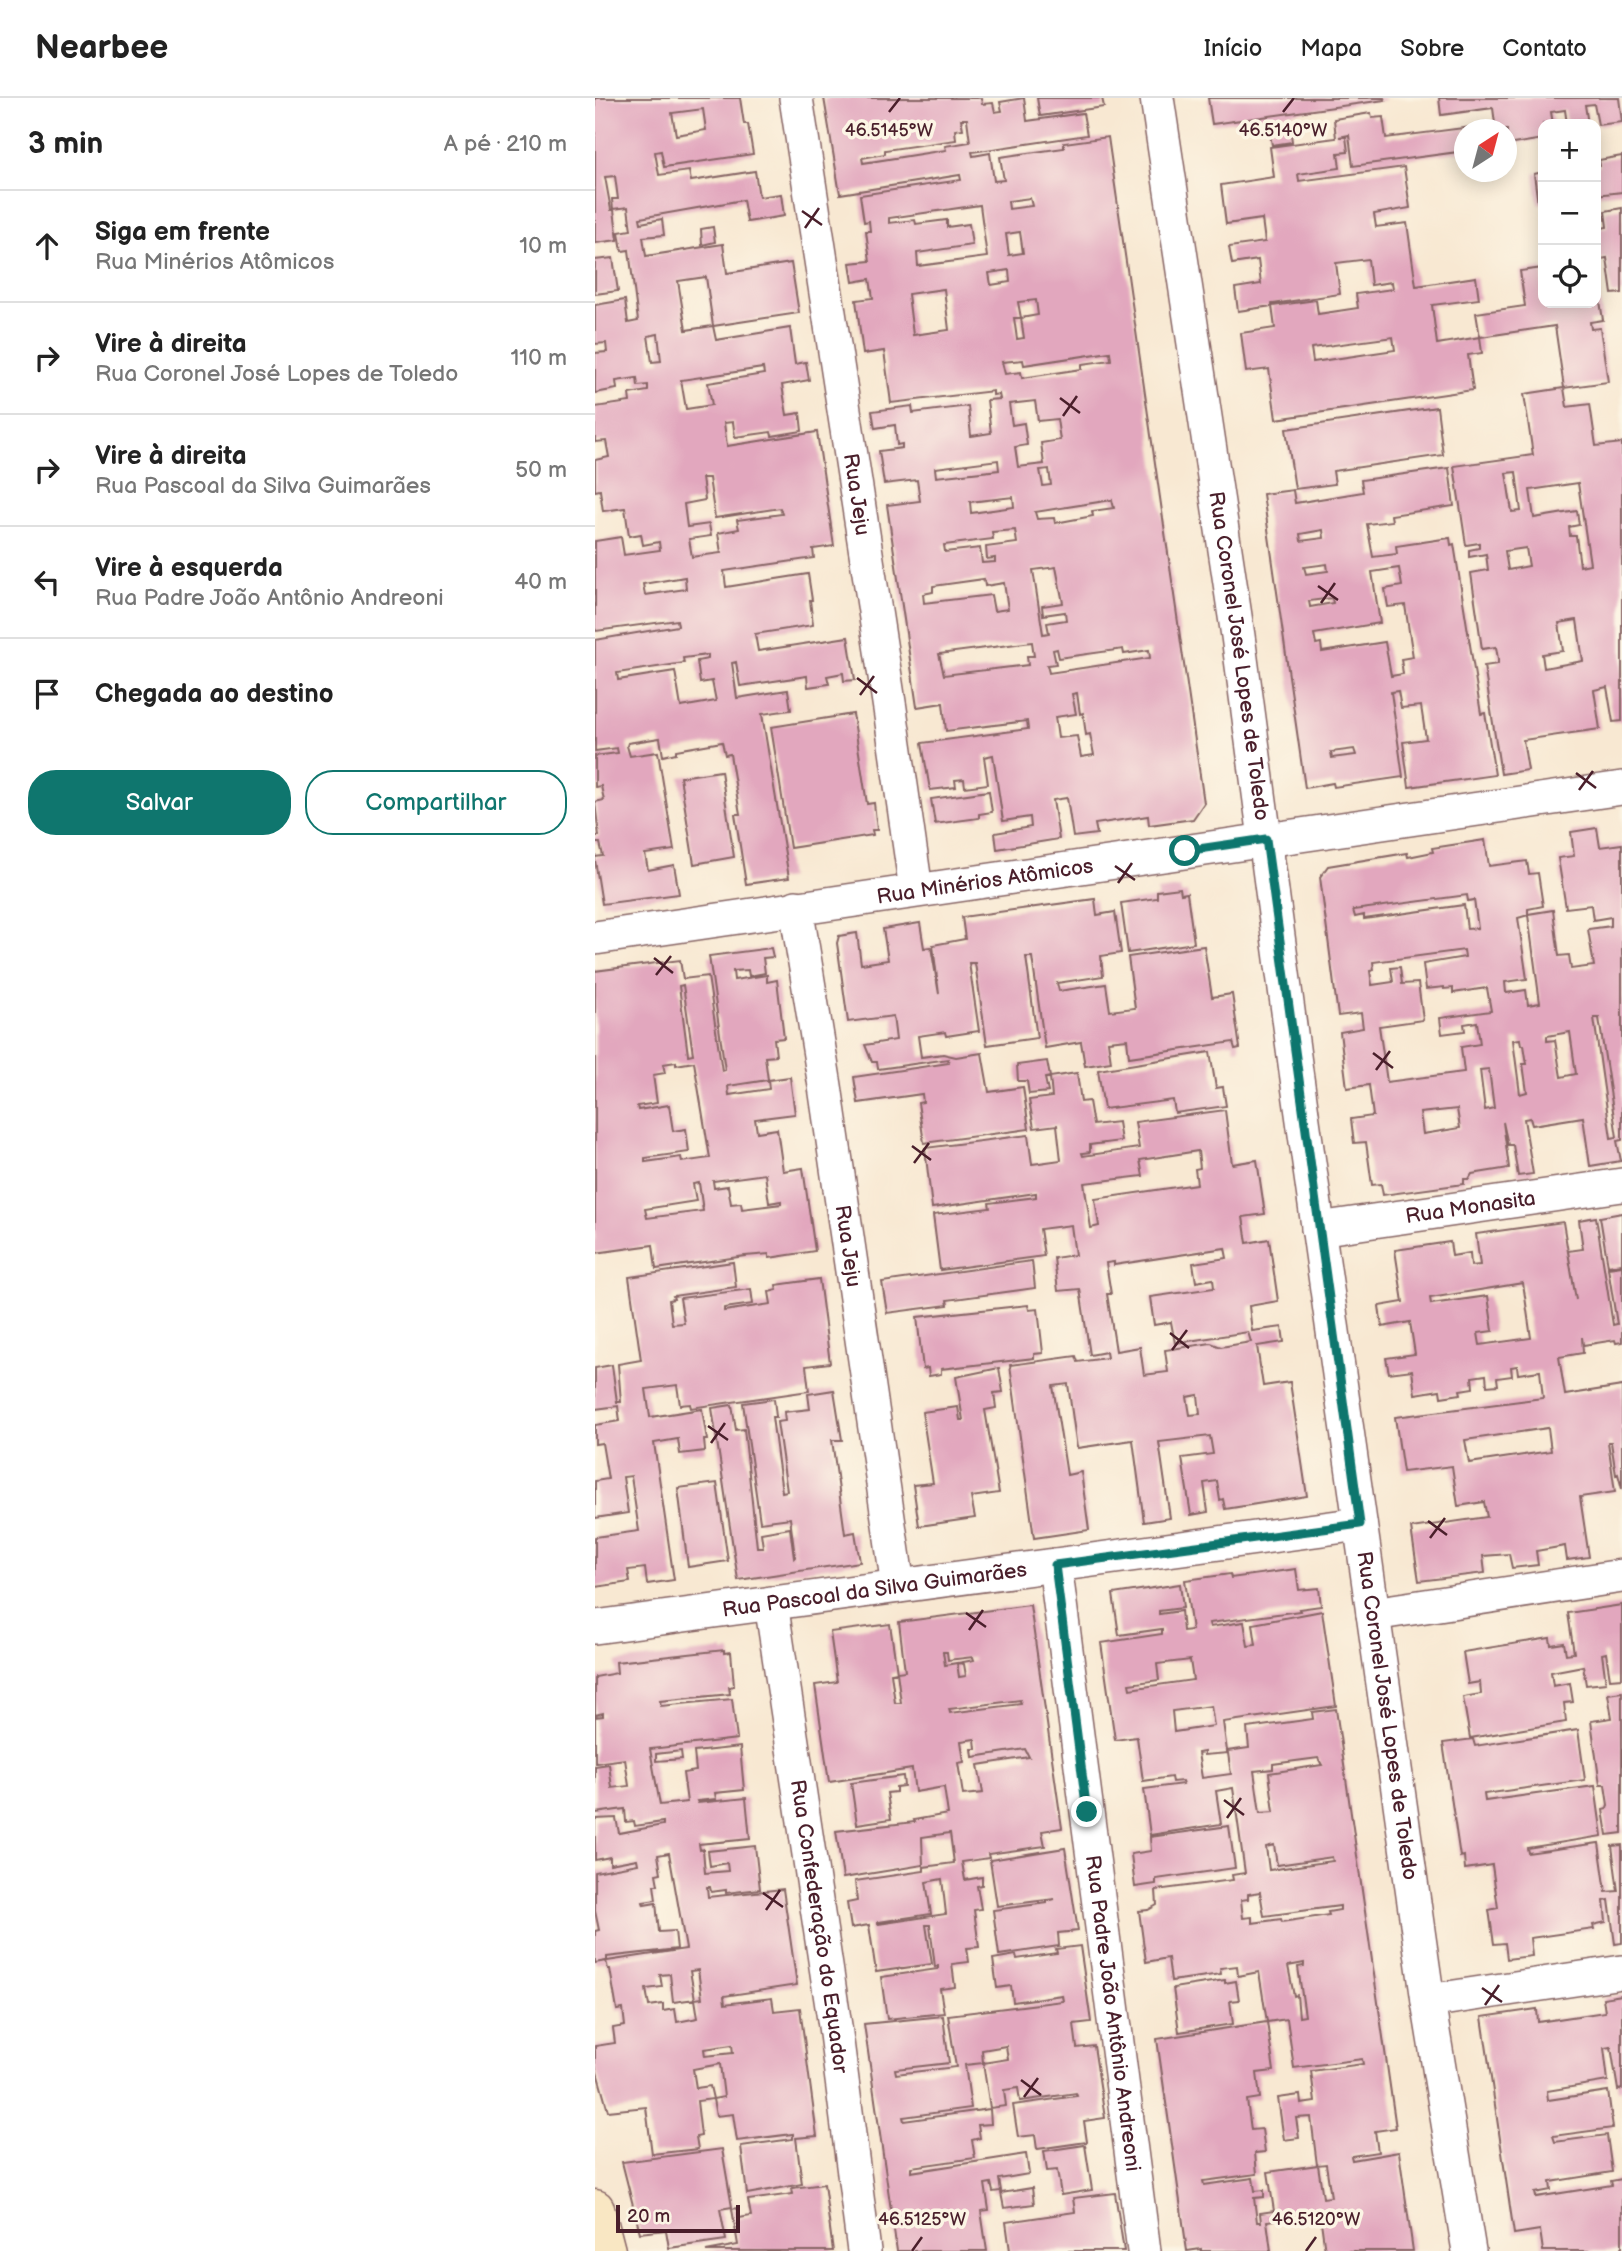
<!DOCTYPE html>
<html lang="pt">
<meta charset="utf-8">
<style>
:root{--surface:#fff;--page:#f2f2f2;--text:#222;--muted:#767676;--line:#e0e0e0;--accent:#0f766e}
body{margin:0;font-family:"Balsamiq Sans",sans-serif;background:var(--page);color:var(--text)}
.controls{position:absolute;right:21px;top:21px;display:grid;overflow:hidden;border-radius:14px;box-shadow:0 4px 18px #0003}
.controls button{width:63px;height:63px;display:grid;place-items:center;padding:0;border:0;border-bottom:2px solid var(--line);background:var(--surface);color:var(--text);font:35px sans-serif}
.compass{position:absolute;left:859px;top:21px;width:63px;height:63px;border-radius:50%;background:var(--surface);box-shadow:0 4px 18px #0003;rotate:36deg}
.scale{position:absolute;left:21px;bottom:18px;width:124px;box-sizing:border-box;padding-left:7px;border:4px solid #4a1f2b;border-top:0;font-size:19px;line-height:24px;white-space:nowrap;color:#4a1f2b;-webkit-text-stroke:5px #fcf5e5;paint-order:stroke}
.stop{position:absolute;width:21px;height:21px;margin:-16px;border:5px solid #0f766e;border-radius:50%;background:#fff}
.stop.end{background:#0f766e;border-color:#fff;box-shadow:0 2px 7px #0008}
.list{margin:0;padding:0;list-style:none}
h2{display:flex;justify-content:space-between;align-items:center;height:91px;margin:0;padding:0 28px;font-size:30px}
h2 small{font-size:23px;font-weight:400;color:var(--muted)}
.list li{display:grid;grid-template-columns:46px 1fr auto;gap:21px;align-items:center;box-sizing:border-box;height:112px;padding:0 28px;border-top:2px solid var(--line)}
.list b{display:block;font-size:26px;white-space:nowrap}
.list p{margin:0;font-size:23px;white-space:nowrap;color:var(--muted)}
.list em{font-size:23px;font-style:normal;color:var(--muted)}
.actions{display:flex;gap:14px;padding:21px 28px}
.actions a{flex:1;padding:16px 0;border:2px solid var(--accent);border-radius:28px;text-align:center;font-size:24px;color:var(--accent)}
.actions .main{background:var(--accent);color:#fff}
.icon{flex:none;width:38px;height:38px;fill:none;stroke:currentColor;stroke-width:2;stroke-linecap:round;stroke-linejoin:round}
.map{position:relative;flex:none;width:1027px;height:2153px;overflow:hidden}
header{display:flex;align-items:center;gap:42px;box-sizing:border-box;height:98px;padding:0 35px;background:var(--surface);border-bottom:2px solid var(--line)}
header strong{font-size:33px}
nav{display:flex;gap:38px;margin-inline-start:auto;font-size:24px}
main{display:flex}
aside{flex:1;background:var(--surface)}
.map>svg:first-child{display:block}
</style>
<header>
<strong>Nearbee</strong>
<nav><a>Início</a><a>Mapa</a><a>Sobre</a><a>Contato</a></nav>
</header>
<main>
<aside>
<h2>3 min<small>A pé · 210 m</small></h2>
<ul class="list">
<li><svg class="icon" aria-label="ahead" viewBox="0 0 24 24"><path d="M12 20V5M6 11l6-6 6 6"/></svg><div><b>Siga em frente</b><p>Rua Minérios Atômicos</p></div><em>10 m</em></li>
<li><svg class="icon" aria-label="right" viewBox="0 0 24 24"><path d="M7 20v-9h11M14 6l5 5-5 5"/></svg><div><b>Vire à direita</b><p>Rua Coronel José Lopes de Toledo</p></div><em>110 m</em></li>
<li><svg class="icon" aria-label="right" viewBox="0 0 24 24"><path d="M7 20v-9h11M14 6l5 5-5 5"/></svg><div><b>Vire à direita</b><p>Rua Pascoal da Silva Guimarães</p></div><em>50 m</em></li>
<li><svg class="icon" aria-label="left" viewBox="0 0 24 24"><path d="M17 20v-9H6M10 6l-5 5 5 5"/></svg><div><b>Vire à esquerda</b><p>Rua Padre João Antônio Andreoni</p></div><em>40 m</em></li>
<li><svg class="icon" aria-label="arrive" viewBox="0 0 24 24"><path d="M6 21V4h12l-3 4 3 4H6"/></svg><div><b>Chegada ao destino</b></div></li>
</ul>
<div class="actions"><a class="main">Salvar</a><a>Compartilhar</a></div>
</aside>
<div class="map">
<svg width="1027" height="2153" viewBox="0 0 1027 2153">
<rect width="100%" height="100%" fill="#fcf5e5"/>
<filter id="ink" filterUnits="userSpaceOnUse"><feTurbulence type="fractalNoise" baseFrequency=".0143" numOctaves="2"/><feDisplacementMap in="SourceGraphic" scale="14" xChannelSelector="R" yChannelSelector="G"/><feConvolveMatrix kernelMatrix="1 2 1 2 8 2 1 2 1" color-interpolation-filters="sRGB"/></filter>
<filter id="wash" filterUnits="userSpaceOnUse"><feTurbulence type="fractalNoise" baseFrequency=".00686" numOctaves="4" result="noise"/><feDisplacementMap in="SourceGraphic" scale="28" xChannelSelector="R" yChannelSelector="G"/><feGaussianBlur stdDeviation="1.57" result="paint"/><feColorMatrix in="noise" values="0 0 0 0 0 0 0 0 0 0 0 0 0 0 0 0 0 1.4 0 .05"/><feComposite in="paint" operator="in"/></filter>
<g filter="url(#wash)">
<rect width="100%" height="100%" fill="#f8e8d2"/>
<g id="blocks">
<!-- building -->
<path fill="#e2a7be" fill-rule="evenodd" d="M0 0H145L149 26H153L158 56 69 69 66 53 60 54 64 77 94 73 96 83 160 73 164 99 186 96 189 118 152 124 148 102 45 120 46 125 67 121 69 137 48 139 51 158 128 146 132 175 196 165 204 215 118 228 111 179 83 183 91 232 118 228 121 242 195 230 200 266 211 264 214 282 187 287 192 317 205 315 207 333 177 338 176 334 140 339 138 324 129 325 132 348 222 334 239 448 218 451 219 460 129 473 131 489 213 476 217 502H215L218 527 160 536 163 553 253 539 260 582 249 583 248 575 232 578 234 586 213 589 212 578 145 588 141 564 137 565 142 600 193 592 196 612 167 616 194 780 151 786 140 716H145L135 656 130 657 127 644 81 652V655L68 658 65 640 33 645 32 648 35 658 63 654 79 752 50 756 53 772 79 767 84 796 7 806 0 762V759L8 758 5 745H0V738H4L0 704 9 702 6 688 0 689V658L23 655 22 650 0 653V542L83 528 82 522 1 533 0 530V443L26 439 29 457 65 452 64 444 48 447 46 436 34 438 30 410 8 413 5 392 0 393V362L14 359 11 343 0 344V309L35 304 34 296 53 293V287L43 288 42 280 21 283 22 291 0 295V255L12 254 11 245 0 246V207L30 202 33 225 43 223 34 152 27 153 24 134 36 132 33 109 18 111 17 101H23L20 78 10 79 16 112H19L23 142 0 145ZM108 11 111 32 81 37 77 15ZM63 236 66 263 57 264 53 238ZM168 270 169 276 113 285 117 307 91 311 86 282ZM107 380H114L120 420 185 410 187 416 142 422 144 431 123 435 126 455 97 459 94 441 116 438 114 426 92 429 89 406 110 402ZM90 479 91 491 50 497 48 486ZM113 557V561L102 563 105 585 117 583 121 603 86 609 80 573 23 582 22 575 89 565 88 560Z
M229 0H386L387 6 398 5 400 14 407 13 405 4 429 0 432 23 488 15 492 37 377 54 378 58 395 55 399 83 409 82 405 59 469 50V45L513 39 609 705 598 721 554 727 553 718 500 726 502 736 478 739 472 700 458 702 464 741 402 751 400 735 436 729 435 719 408 723 398 657 389 659 393 686 370 689 369 681 360 682 361 689 335 692 327 645 433 631 432 623 351 633 348 605 322 609 292 407 325 403 322 382 289 386 284 353 307 350V346L302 347 300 327 280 330 277 313 317 308 318 315 373 308 376 338 396 335 392 302 405 301 404 296 398 297V293L296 305 289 253 268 256 261 202 278 200 275 181 258 184 255 165 275 163 271 133H275L274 123 269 124 265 97 366 82 365 77 245 96ZM366 21H372L375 44 350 48 351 52 268 65 267 60 290 56V52L361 42 360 32 368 31ZM435 100 437 108 414 111 413 103ZM385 107 392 159 323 168 322 155 377 147 374 126 352 129V122L321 126 320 122 294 125V120ZM425 134 428 155 414 157 411 136ZM414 172 415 184 396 187 394 175ZM349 191 354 232 318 237 313 196ZM441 202 443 217 426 220 423 204ZM419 220H426L429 240 422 241ZM515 254 516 262 487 266V271L427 280 426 274 410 276 407 264 428 262 429 267ZM440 303 443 323 462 321 465 342 446 345 449 366 423 369 420 349 432 347 429 325 417 327 414 306ZM403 362 404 372 341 379 340 370ZM454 371 456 387 448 388 445 372ZM418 399 419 409 376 415 375 404ZM517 402 519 410 497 413 498 418 460 425 459 420 442 421 440 414ZM420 432 422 445 391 449 392 461 400 460V464L387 465 385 450 350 454 349 447 398 441 397 434ZM461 469 468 505 447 508 448 517 470 514 471 522 452 525 454 535 448 536 438 472ZM389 481 390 488 409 485 413 511 399 513 396 497 329 505 328 496 338 494V488ZM437 544 439 558H432L433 567 349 577 344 556ZM462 551 464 560 528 551 529 556 554 552 555 560 454 575 452 567 461 566 458 552ZM482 595 485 616 488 615 491 637 495 636 499 657 486 659 482 638 463 640 460 619 481 616 477 596Z
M442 0H507L509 9 445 18Z
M613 0H789L790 2 617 26Z
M844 0H1024L1027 24 1003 27 999 6 990 7 993 26H972L970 12 956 14 958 26H948V41L912 47V32H870V53L758 68 754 37 744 39H751L753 54 743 55 745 70 703 76 704 83 809 69 815 110 779 116 781 129 812 125 821 188 881 179 884 201 837 207 842 246 885 239 887 255 873 257 878 292 681 321 674 271 651 274 646 235 680 230 677 208 643 213 640 190 666 186 663 162 637 166 634 149 670 144 667 121 631 126 626 87 679 79 675 49 741 40 739 21 776 15 777 20 788 19 791 40 900 26 898 10 846 17ZM773 161 776 187 797 184 798 191 761 196 763 210 723 216 721 202 677 208V206L745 196 741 165ZM798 239 800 252 718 264 716 250Z
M695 27 697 44 677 47 674 31Z
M1027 58V94L1001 97V69L1005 68 1004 62Z
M948 74V105L943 106 939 76Z
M1027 110V195L1017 196 1012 160 1001 162V131L1012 129 1010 113Z
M118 129 120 144 107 147 106 131Z
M18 160 23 193 0 196V162Z
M948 170V205H1001L1002 184 1008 222 995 224 996 231 1005 230 1013 284 969 290 960 228 885 239 881 215 930 208 925 173Z
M969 290 972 309 995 306 1001 348 1027 345V623L1018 624 1012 589 999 592 1005 631 928 642 933 672 906 676 889 568 903 566V561L901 549 887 551 876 475 893 472 891 456 874 459V452L884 450V445L871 447 859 368 938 357 929 296ZM921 374 926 413 917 414 911 375ZM983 385 995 466 985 468 981 438H975L974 429 984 427 982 413 939 420 935 392ZM931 450 934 468 913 472 910 453ZM982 522 988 563 949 570 947 556 968 553 964 525Z
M842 309 848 357 738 373 740 386 700 391 691 331Z
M854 370 859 408 796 417 797 423 772 426 778 459 802 456 801 448 855 440 856 447 859 446 886 616 890 615 900 677 814 689 808 644 831 641 826 608 806 610 803 593 796 594 808 679 739 689 738 685 710 690 668 396 698 392 700 405 768 394 766 382ZM728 432 729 440 706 443 705 436ZM732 466 733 473 711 476 709 469ZM804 470 807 488 790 491 793 509 810 507 818 559 806 561 808 576 796 578 790 544 727 554 726 545 721 546 719 536 785 525 777 474ZM737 500 738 505 715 509 714 503ZM759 651 761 657 737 660 736 654Z
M258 616 272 706 279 705 282 732H277L278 737 195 750 176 629Z
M126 673 139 759 99 766 85 679Z
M394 693 397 714 384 716V720L340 726 336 701Z
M1002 730 1005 749 1027 746V1042L1022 1043 1026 1063 995 1068 988 1019 937 1027 935 1020 929 1021 938 1076 923 1078 918 1047H913L908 1024 914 1070 877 1076 874 1081H869V1086L788 1097 786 1086 777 1087 771 1044 759 1045 756 1021 778 1018 774 987 752 990 745 934 768 930 766 915 743 918 725 779 733 768 812 755 813 759 838 754 837 750 890 742 894 768 932 763 934 776 943 775 948 808 933 811V816L958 812 964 858 974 857 976 871 999 868 993 831 1016 828V819L998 822 996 807 971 810 963 760 979 758 976 734ZM872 797 873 803 879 802 883 830 872 831 869 807 769 821V817L760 819 758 812ZM933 817 945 905 933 907 931 892 911 895 910 884 932 881 923 820ZM869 852 870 859 828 866 831 891 849 889V891L858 890V895L892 890 896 913 845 920 847 936 870 933 869 926 882 924 885 946 866 949 869 974 792 984 784 928 828 922 823 885 807 886 805 869 796 870 798 884 777 887 775 873 779 872 778 864ZM999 920H1004L1022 1039 1016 1040ZM975 934 981 976 966 979 960 942 952 943V938ZM925 941 926 947H929L932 966H928L932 994 925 996 918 942ZM894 971 899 1010 890 1012 885 972ZM862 1011 865 1030 828 1036 825 1015Z
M585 790 586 796 592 795 599 845 533 855 526 805 562 800V793Z
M500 801 502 817 520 814 526 855 506 858 508 878 462 885 464 893 511 886 515 913 540 910 533 859 609 848 617 899 637 896 645 950 640 951 638 944 534 959 532 941 513 943 516 964 490 968 486 944 450 950 437 859H431L442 940 392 947 380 865H374L384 933 351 938 350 934 323 938 326 959 348 956 361 959 387 955 394 994 428 989 434 1031 329 1045 323 1005 328 1004 327 996 263 1005 259 979 354 965 353 961 283 971 282 964H277L270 947 301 942 298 918 253 924 242 845 244 838 262 835 266 866 293 862 288 831 325 825 329 850 336 849 344 896 338 847 370 841 367 819Z
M176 850 178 859 168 860 170 875 154 878 153 872 138 873 139 882 172 877V884L182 882 189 940 179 941 181 958 170 959 173 982 195 979 200 1016 160 1021 162 1034 182 1031 188 1073 208 1070 220 1153 174 1160V1156L150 1158 61 1171 58 1147 0 1155V873L85 862 88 881 113 878 127 973 130 972 114 858ZM88 887 98 956 93 957 84 888ZM81 964V967L99 964 115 1060 87 1064 86 1059 50 1064V1060L94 1054 91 1031 78 1033 74 1007 43 1012 42 1008 62 1005 58 977 70 975 68 966ZM173 982 174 991 134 997 133 988ZM170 1076 174 1105 186 1103V1106L147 1111 146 1105 136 1106 133 1088 119 1090 118 1083ZM104 1085 108 1113 52 1120 50 1111 101 1103 98 1086Z
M615 954 621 990 628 989 631 1008 580 1015 578 1002 509 1011 503 972Z
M452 963 455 979 450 980 453 994 434 996 432 983H423L422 967Z
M482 975 486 1004 494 1003 498 1027 523 1024 526 1043 495 1047V1054L487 1055 488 1058 544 1050 540 1024 630 1012 637 1066 662 1062 670 1116 648 1119 652 1145 674 1141 683 1203 654 1208 657 1233 687 1229 689 1244 662 1248 668 1288 695 1284 712 1398 630 1411 628 1401 625 1402 622 1383 609 1385 613 1414 596 1417 587 1360 618 1356 615 1338 564 1344 575 1420 549 1424 538 1342 482 1350 473 1286 458 1288 472 1377 486 1374 494 1432 439 1440 415 1267 481 1258 483 1264 512 1260 511 1254 495 1257 485 1191 463 1193 459 1160 480 1157 476 1127 445 1131 449 1158 345 1172 338 1117 395 1110 394 1105 441 1099V1095L337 1110 330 1050 433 1037 437 1066 466 1062 462 1027 439 1030 434 1002 457 999 455 979ZM603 1053 605 1070 600 1071 602 1086 500 1101 504 1128 496 1130 489 1085 548 1078 545 1062ZM630 1150 632 1160 598 1165 601 1184 618 1181 619 1190 555 1199 559 1227 576 1224 580 1245 653 1234 656 1244 626 1249 616 1245 570 1252 573 1274 549 1277 545 1249 521 1253 512 1196H516L511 1165 519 1164V1167ZM603 1297 605 1316 595 1317 592 1299Z
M1027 1115V1166L1013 1168 1005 1119Z
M1001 1119 1018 1227 1022 1226 1013 1170 1027 1168V1244L1021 1245 1020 1242 988 1247 987 1239 988 1255 964 1259 970 1297 1027 1288V1391L1023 1376 1021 1377 1016 1344H1013L1020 1394 985 1399 994 1459 972 1462 970 1448 941 1453 943 1467 917 1470 914 1456 888 1458 890 1475 824 1483 816 1430 892 1419 889 1404 863 1408 857 1368 808 1374 800 1319 948 1300 945 1273 923 1276 922 1268 916 1269 917 1278 902 1280 903 1287 892 1288 891 1277 877 1279 878 1290 865 1292 866 1296 846 1299 845 1292 820 1296 817 1272 794 1275 791 1260 820 1256 815 1224 787 1229 784 1208 808 1204 800 1152 855 1144 857 1158 875 1155 876 1168 885 1167 881 1136 968 1124 981 1202 973 1153 988 1151 984 1122ZM928 1185 936 1240 885 1247 883 1235 898 1233 893 1198 836 1206 835 1200ZM953 1330 956 1353 874 1365 870 1342Z
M437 1163 440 1190 352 1202 353 1207 292 1215 287 1184Z
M138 1164 141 1189 78 1198 79 1201 74 1202 77 1226 89 1225 85 1200 156 1191 158 1206 129 1210V1213L176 1206 174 1194 182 1192 181 1187 224 1181 235 1265 211 1268 214 1293 96 1310 95 1306 85 1307 82 1287 51 1291 55 1319 107 1311 112 1342H109L110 1353 85 1356 83 1341 59 1345 79 1482 52 1486 50 1470 33 1472 35 1484 0 1489V1439L44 1433 36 1378 28 1379 33 1415 0 1420V1383L13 1381 7 1345 0 1346V1327L25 1323 23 1308 0 1311V1270L17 1267 22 1304H26L23 1266 46 1262 34 1179Z
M433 1207 434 1212 443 1211 448 1255 439 1256V1260L346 1271V1276L334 1278 333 1270 328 1271 322 1219Z
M404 1270 408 1294 399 1295 401 1310 390 1312 404 1395 376 1399 380 1420 324 1428 318 1387 338 1385 327 1314 363 1309 365 1322H368L361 1279Z
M239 1292 247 1342H237L250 1436 260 1434 265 1464 143 1482 117 1310 137 1307 141 1332 149 1331 162 1449H168L166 1435 195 1430 199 1460 200 1459 195 1420 165 1424 148 1305 179 1301 181 1319H177L187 1394 192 1393 182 1324 190 1323 189 1314 215 1311 213 1296Z
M122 1385 133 1463 93 1469 83 1390Z
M701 1471 704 1492 724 1490 726 1508 704 1511 705 1513 614 1525 615 1529 649 1524 653 1548 661 1547 658 1526 727 1513 741 1608 628 1624 632 1653 654 1650 652 1630 718 1621 717 1614 741 1611 801 2030 780 2033 783 2054 756 2058 757 2062 804 2054 818 2153H730L725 2116 672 2123 676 2153H606V2151L592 2153 562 1941 672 1924 679 1973 662 1975 665 2000 652 2002 656 2032 667 2031 670 2054 660 2055 662 2076 608 2083 609 2087 658 2080 660 2093 669 2092V2099L659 2100 662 2124H666L665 2115 679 2113 673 2074 723 2067 728 2100 736 2099 731 2066 722 2067 716 2019 701 2020 704 2040 689 2042 683 2000 705 1997 706 2006 720 2004 716 1973 768 1966 767 1961 699 1970 692 1921 672 1924 664 1874 643 1878 642 1868 625 1870 626 1876 576 1883 573 1860 551 1864 544 1813 553 1812 562 1807 561 1792 638 1782 637 1777 650 1775 638 1690 621 1693 626 1726 555 1737 549 1691 588 1686 587 1683 577 1684 576 1679 548 1683 542 1639 520 1642 506 1545 567 1536V1531L524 1537 518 1496 585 1486 588 1510 564 1513V1516L586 1513 588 1533 597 1532 590 1482 635 1476 636 1480ZM595 1562 598 1582 535 1591 534 1586 564 1582 562 1566ZM616 1608 619 1628 579 1634 577 1613ZM609 1654V1657L633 1655 636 1676 607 1680 603 1655ZM723 1660 727 1667 674 1675 679 1714 665 1715 659 1673 678 1671V1666ZM679 1747 682 1767 737 1759 738 1763 674 1772 671 1749ZM665 1794 669 1818 745 1808V1812L733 1814 734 1817 687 1824 686 1821 657 1825V1819L648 1820 646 1802 653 1801V1796ZM709 1865V1868L703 1869 710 1918 704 1919 702 1897 699 1898 693 1868Z
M435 1507 467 1730 447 1733 450 1748 393 1756 394 1760 367 1764 370 1782 387 1779V1787L382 1788 386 1811 379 1812 384 1849 372 1850 374 1864 357 1866 360 1889 345 1891 349 1915 292 1921 286 1879 343 1871V1868L340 1869 335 1827H331L337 1866 281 1874 274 1827 256 1830 252 1805 262 1803 260 1783 329 1773V1769L359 1765 355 1735 327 1739 328 1767 248 1780 241 1733 320 1724 319 1722 353 1716 349 1689 320 1694 317 1671 234 1684 220 1587 242 1584 235 1534 295 1526 302 1574 296 1575 300 1605H306L302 1574 310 1573 304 1524ZM348 1554H352L353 1562 378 1559 379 1562 363 1565 369 1566 371 1578 364 1579 362 1565 350 1567ZM425 1602 426 1606 355 1615 354 1611ZM380 1641 381 1651H377L378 1659 430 1651 434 1659 383 1667 388 1695 368 1697 363 1665 369 1664 366 1643ZM347 1781 351 1816 283 1826V1824L336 1816 331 1784Z
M1027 1507V1580L1015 1581 1011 1555 1007 1556 1011 1585 991 1587 988 1568 956 1574 958 1588 975 1585 978 1604 969 1605 971 1624 875 1640 868 1599 886 1596 885 1584 873 1586 868 1554 955 1540 956 1547 969 1545 971 1556 979 1555 973 1515Z
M129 1552V1555L136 1554 139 1588 134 1589 135 1596 65 1603 66 1608 137 1601 142 1641 55 1651 65 1707 92 1704 88 1675 101 1673 99 1654 145 1649 149 1692 120 1695 121 1701 102 1703 103 1705 151 1700 155 1741 104 1746 105 1752 108 1751 110 1775 133 1773 132 1765 115 1768 113 1753 160 1748 165 1791 131 1795V1792L116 1794 115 1789H112L113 1799 188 1791 202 1887 129 1898 130 1906 177 1900 179 1913 205 1910 222 2038 201 2040 207 2086 152 2096 146 2048 198 2041V2036L142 2043 138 2016 121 2018 118 2001 129 1999 125 1966 98 1971 101 1990 115 1988 118 2001 102 2003 106 2038 101 2039 103 2051 57 2056 51 2009 13 2013 0 1967V1948L20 1945 18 1930 30 1928 28 1911 22 1912 15 1871H13L11 1863 0 1865V1833L4 1832 0 1813V1774L43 1766 42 1761 15 1766V1759L0 1762V1721L21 1720 24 1735 68 1727V1724L40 1728 39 1723 31 1724 30 1711 0 1715V1668L14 1666 17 1690 34 1688 30 1661 0 1665V1619L8 1618V1615L0 1617V1579L22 1575 21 1564ZM74 1755 91 1851 12 1863V1859L82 1851 80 1833 64 1834 61 1805 49 1807 48 1804 61 1802 59 1787H63L61 1776 66 1775 63 1757ZM103 1872 107 1900 100 1901 103 1920 82 1924 80 1911 68 1913V1906L54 1908 51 1891 67 1889 65 1877 75 1876 78 1904 100 1901 95 1873ZM137 1947 138 1955 110 1958 109 1951Z
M1027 1594V1735L1012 1737 1008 1712 1012 1711 1013 1707 1010 1687H1005L996 1623 1017 1620 1013 1596Z
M983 1632 990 1682 889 1696 890 1703 1000 1688 1007 1738 932 1750 933 1755 1004 1745 1011 1794 1023 1793 1017 1748 1027 1747V1845L1020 1846 1014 1802 1009 1803 1011 1824 998 1827 999 1831 935 1840 937 1858 912 1861 910 1845 899 1846 894 1812 903 1810 897 1767 870 1771 869 1758 865 1759 848 1645 878 1641 880 1648Z
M86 1653 87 1661 61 1663V1656Z
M308 1678 309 1688 301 1689V1694L292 1695 296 1721 262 1726 256 1685Z
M634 1728 640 1770 561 1781V1786L540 1789 536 1756 556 1753 555 1739Z
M470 1750 483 1833 463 1835 464 1848 404 1857 398 1812 452 1805V1803L460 1801 402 1808 395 1762Z
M485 1848 496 1924 479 1926 482 1950 499 1948 510 2020 489 2023 492 2044 442 2051 440 2037 423 2039 418 2007 482 1998 481 1995 425 2003 423 1990 409 1992 411 2008 395 2010 388 1965 370 1967 376 2010 308 2019 309 2023 395 2011 396 2026 383 2027 385 2040 377 2042 380 2060 316 2069V2074L431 2056 434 2076 404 2081 406 2093 398 2094 396 2085 390 2086 394 2112 386 2113 392 2153H302L269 1926 348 1918 354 1965 300 1971 301 1976 361 1969 353 1917 468 1903 467 1897 418 1904 416 1888 402 1890 398 1861 421 1857 422 1861 462 1855 461 1851ZM411 1948 413 1961 388 1965 387 1952Z
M630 1882V1885L641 1883 644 1902 635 1903 638 1926 584 1934 578 1890Z
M1027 1897V1991L1023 1992 1016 1949 1009 1950 1013 1983 952 1993 953 2002 1013 1993 1018 2030 958 2038 960 2044 1012 2037 1017 2074 955 2084 956 2092 940 2095 941 2099 1017 2087 1016 2083 1027 2081V2153H948L945 2132 919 2136 887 1919 942 1911 943 1924 1010 1914 1008 1900Z
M490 2047 497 2092 466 2097 462 2072 452 2073 449 2053Z
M127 2051 137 2109 125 2111 131 2142 74 2150 71 2132 45 2135 27 2064Z
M229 2086 238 2153H111L143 2147 137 2111 142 2110 144 2120 156 2118 153 2102 198 2096 197 2090Z
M437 2090 439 2106 409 2110 406 2095Z
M520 2095 529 2153H415L411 2124 480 2114 478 2100Z"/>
</g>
</g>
<g filter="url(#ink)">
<use href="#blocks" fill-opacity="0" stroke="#876565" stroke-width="2"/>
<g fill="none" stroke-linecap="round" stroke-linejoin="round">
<defs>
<g id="minor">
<path id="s1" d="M201 0 295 611 321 792"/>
<path id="s2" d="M562 0 643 538 701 973 833 1903 874 2153"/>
<path id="s3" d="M201 809 230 988 303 1488"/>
<path id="s4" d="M0 840 1027 690"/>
<path id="s5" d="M723 1131 1027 1087"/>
<path id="s6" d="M460 1467 549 2153"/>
<path id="s7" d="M176 1505 240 1928 269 2153"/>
<path d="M778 1516 1027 1478"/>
<path id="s8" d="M0 1529 765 1426"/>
<path d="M833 1903 1027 1874"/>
</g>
<path id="secondary" d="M0 2111 11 2153"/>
</defs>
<!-- minor casing -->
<use href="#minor" stroke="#876565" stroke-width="36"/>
<!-- secondary casing -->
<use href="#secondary" stroke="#876565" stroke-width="41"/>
<!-- minor -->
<use href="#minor" stroke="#fff" stroke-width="33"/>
<!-- secondary -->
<use href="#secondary" stroke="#f9e7c3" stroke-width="38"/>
</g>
</g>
<g fill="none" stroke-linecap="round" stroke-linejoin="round" filter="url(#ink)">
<!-- route -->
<path stroke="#0f766e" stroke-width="9" d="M492 1714 460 1467 765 1426 671 741 590 753"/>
</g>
<!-- ticks -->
<path fill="none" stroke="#4a1f2b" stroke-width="2.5" d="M294 14 305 0M688 14 699 0M207 113 227 127M210 130 224 110M465 300 485 315M468 318 482 298M723 488 743 502M726 505 740 485M262 580 282 595M265 597 279 578M981 675 1001 690M984 692 998 673M520 768 540 782M523 785 537 765M59 860 78 875M61 877 76 858M778 955 798 970M781 972 795 953M317 1048 336 1062M319 1065 334 1045M575 1235 594 1250M577 1252 592 1232M113 1328 133 1342M116 1345 130 1325M833 1423 852 1437M835 1440 850 1420M371 1515 391 1529M374 1532 388 1512M629 1702 649 1717M632 1720 646 1700M168 1795 188 1809M171 1812 185 1792M887 1890 907 1904M890 1907 904 1887M426 1982 446 1997M429 1999 443 1980M317 2153 327 2139M711 2153 721 2139"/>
<g text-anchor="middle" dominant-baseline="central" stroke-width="7" stroke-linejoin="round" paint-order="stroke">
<!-- street labels -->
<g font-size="21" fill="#4a1f2b" stroke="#fcf5e5">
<text stroke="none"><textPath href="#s1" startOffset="401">Rua Jeju</textPath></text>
<text stroke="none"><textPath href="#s2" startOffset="564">Rua Coronel José Lopes de Toledo</textPath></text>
<text stroke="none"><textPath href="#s4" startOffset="394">Rua Minérios Atômicos</textPath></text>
<text stroke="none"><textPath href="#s5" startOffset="154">Rua Monasita</textPath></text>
<text stroke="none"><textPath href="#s3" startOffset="343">Rua Jeju</textPath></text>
<text stroke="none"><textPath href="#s8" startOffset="282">Rua Pascoal da Silva Guimarães</textPath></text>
<text stroke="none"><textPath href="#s2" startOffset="1634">Rua Coronel José Lopes de Toledo</textPath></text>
<text stroke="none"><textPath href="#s7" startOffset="327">Rua Confederação do Equador</textPath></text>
<text stroke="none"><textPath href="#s6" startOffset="452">Rua Padre João Antônio Andreoni</textPath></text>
</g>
</g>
<g font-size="18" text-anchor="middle" fill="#4a1f2b" stroke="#fcf5e5" stroke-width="7" stroke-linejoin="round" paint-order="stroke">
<text x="294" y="38">46.5145°W</text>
<text x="688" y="38">46.5140°W</text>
<text x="327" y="2127">46.5125°W</text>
<text x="721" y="2127">46.5120°W</text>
</g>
</svg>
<div class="controls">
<button>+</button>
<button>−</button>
<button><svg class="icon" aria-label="locate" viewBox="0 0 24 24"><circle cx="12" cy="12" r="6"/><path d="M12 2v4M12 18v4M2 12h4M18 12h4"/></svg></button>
</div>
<svg class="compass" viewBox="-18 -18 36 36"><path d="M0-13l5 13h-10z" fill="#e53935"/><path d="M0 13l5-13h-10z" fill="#767676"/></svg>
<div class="scale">20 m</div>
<div class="stop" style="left:590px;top:753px"></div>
<div class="stop end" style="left:492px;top:1714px"></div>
</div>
</main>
